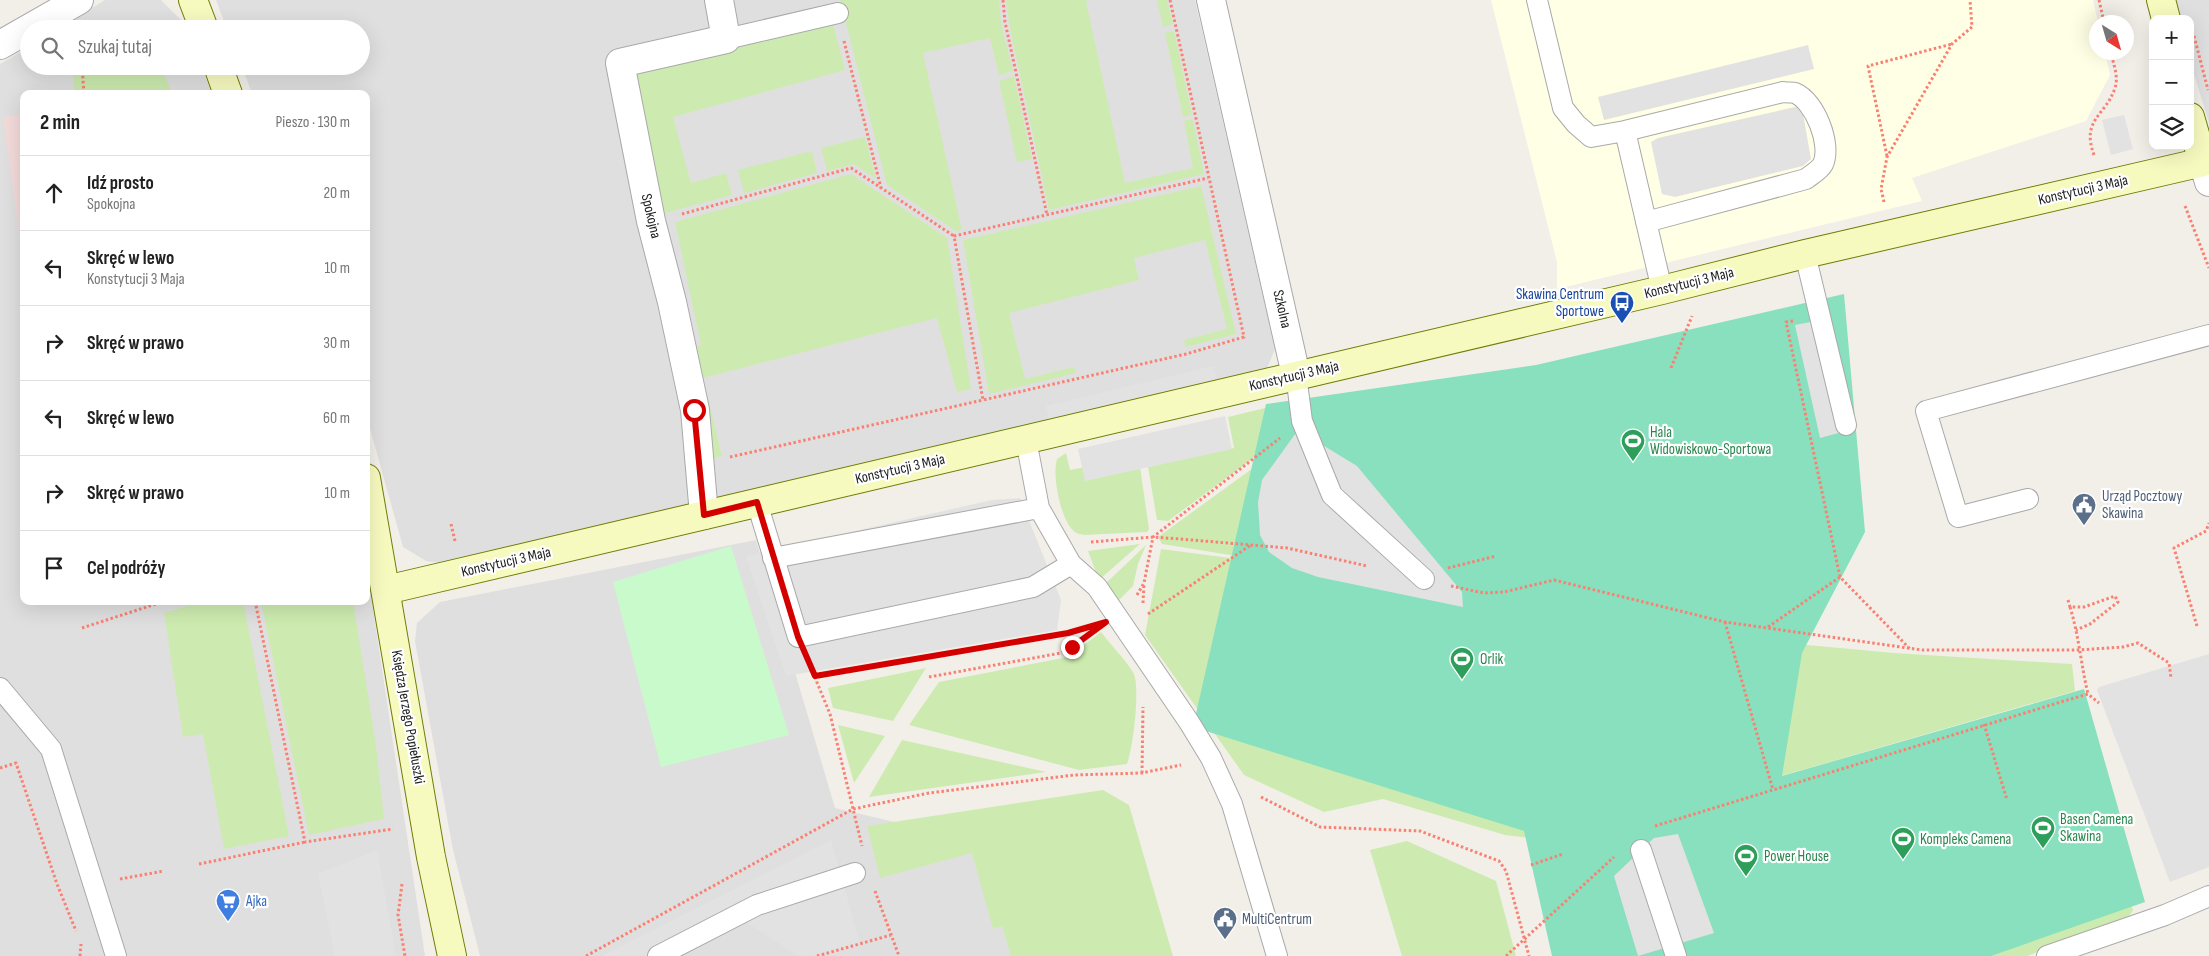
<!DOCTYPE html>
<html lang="pl">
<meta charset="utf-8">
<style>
:root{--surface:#fff;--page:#f6f6f6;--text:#222;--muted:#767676;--line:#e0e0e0}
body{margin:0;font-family:"Sofia Sans Condensed",sans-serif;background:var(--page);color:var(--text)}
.controls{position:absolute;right:15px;top:15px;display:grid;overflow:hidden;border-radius:10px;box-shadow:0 5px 20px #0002}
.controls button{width:45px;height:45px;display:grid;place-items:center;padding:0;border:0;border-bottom:1px solid var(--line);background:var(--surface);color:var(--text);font:25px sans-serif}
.compass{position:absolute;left:2089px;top:15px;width:45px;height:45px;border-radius:50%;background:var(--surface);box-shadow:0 5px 20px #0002;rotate:143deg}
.stop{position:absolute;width:15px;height:15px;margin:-11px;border:4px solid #d40000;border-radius:50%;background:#fff}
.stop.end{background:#d40000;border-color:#fff;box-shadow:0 1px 5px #0008}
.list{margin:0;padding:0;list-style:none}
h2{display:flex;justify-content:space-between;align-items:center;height:65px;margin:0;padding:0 20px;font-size:21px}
h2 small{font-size:16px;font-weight:400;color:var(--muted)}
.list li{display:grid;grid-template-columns:32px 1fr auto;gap:15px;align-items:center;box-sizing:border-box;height:75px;padding:0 20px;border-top:1px solid var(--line)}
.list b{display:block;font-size:19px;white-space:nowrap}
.list p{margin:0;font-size:16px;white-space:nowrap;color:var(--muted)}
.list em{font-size:16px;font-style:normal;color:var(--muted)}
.icon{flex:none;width:28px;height:28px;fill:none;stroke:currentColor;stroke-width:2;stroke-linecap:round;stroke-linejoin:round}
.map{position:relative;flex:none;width:2209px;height:956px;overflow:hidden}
.search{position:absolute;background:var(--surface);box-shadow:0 5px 20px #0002;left:20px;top:20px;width:350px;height:55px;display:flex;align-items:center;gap:12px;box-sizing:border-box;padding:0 18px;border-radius:28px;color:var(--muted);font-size:19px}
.panel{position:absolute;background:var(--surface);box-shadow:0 5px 20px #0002;left:20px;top:90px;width:350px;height:515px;border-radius:10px}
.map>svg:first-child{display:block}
</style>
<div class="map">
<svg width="2209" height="956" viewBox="0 0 2209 956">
<rect width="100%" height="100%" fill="#f2efe9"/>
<!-- residential -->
<path fill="#e0dfdf" d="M105 0H161L184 23 186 29H58Z
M216 0H1195L1275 349 1267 368 449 564 426 561 403 547 366 414V94H252L242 66H361V29H227Z
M2174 0H2209V123L2190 61V19H2178Z
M29 47V66H201L212 94H24V601H366V562L425 956H0V64Z
M756 540 835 808 980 842 1048 956H480L453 850 415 641 417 623 440 602Z"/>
<!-- commercial -->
<path fill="#f2dad9" d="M24 114V268L3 117Z"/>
<!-- education -->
<path fill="#ffffe5" d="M1491 0H2093L2098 22H2096V52L2105 53 2110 75 2086 121 1912 178 1922 201 1557 289V262Z"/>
<!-- grass -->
<path fill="#cdebb0" d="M840 0H999L1001 23 1013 71 999 75 990 38 923 53 962 230 956 231 887 185Z
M1006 0H1088L1086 1 1125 183 1193 168 1184 121 1193 119 1204 174 1049 210 1009 24Z
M1157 0H1167L1173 24 1163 27Z
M832 20 845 70 673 117 691 183 726 173 732 195 643 219 613 72Z
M1174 31 1192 115 1183 117 1165 33Z
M72 66H161L172 94H75Z
M1014 76 1032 159 1017 162 999 81Z
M865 137 876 179 854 164 827 171 821 148Z
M812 151 817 173 744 193 738 170Z
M851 174 947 238 971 389 957 392 937 318 703 378 722 456 710 459 675 352 701 345 675 222Z
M1201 186 1236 334 1186 347 1184 340 1227 329 1205 240 1134 258 1139 280 1009 313 1025 379 1074 367 1076 373 989 394 963 240Z
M1265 408 1287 433 1168 521 1157 520 1148 467 1234 448 1228 417Z
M1066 453 1070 470 1136 457 1139 460 1149 529 1147 532 1084 535C1079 534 1074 533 1071 528 1060 515 1052 475 1057 459Z
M1264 460 1273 562 1162 544 1158 537Z
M1140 544 1099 580 1088 551Z
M1146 545 1138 564 1133 586 1118 601 1105 584Z
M1161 549 1253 561 1570 843 1505 835 1383 799 1324 812 1244 775 1145 635Z
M204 601H243L289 836 224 849 203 734 183 737 164 613Z
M261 601H353L376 745 384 819 309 835Z
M1101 632C1111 645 1124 658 1133 672 1141 685 1133 749 1127 764L1079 770 909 725 939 682 1068 657Z
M1766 641 1894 653 2072 664 2075 691 1781 776Z
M926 668 893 721 833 708 828 688Z
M838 725 885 736 854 783Z
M902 740 1046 772 869 797Z
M1103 790 1129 805 1173 956H1011L1002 926 993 929 972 853 880 878 867 826Z
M1407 841 1496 881 1516 956H1402L1370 850Z
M2118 872 2133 910 2128 918 2027 956H1950Z"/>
<!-- park -->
<path fill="#c8facc" d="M731 546 789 735 661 767 613 582Z"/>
<!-- pitch -->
<path fill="#88e0be" d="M1844 294 1865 532 1802 653 1782 776 2084 689 2145 902 1991 956H1552L1524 831 1193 727 1266 404 1536 365Z"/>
<!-- parking -->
<path fill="#e2e2e2" d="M1808 45 1814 69 1604 120 1598 97Z
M1795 107 1802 108 1811 159 1803 166 1675 197 1662 194 1651 142 1658 138Z
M2124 115 2133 149 2111 155 2102 120Z
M1816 321 1842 432 1820 438 1795 325Z
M1213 366 1217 380 1049 420 1046 406Z
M1225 416 1232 449 1085 481 1078 449Z
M1298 430 1357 466 1462 592 1463 607 1318 577 1292 568 1269 552 1260 535 1258 502 1262 480Z
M1020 498 1061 600 1057 630 786 676 746 556 992 500Z
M2209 654V867L2170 882 2097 690 2099 687Z
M1678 834 1714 933 1638 956 1614 876 1654 838Z
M831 840 860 944 812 956H798L745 921 676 956H602Z
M377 850 396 956H335L318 874Z"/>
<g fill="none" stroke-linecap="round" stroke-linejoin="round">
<defs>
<path id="lane" d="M1537 0 1563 108 1576 124 1591 137 1625 131
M726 39 838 13
M1646 222 1806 179C1811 175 1820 170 1823 164 1832 145 1815 101 1795 93 1792 92 1787 93 1783 92L1625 131 1662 290
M1805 254 1846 425
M1296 375 1302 421 1332 495 1424 579
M2028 499 1958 517 1926 411 2209 335
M757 503 798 637 1033 587 1071 564 1039 508 1026 440
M773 558 1039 508
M1071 564 1097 587 1189 722 1211 758 1232 804 1277 956
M0 688 51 749 116 956
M1641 850 1676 956
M658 956 757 905 855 873
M2047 956 2165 915 2209 896"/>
<path id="street" d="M1211 0 1296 375
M0 45 79 0
M2203 162 2209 182
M704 515 695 410 672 302 651 221 620 63 726 39 719 0"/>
<path id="secondary" d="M193 0 204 29
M2161 0 2166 19
M218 66 228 94
M366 478 431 857 452 956
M386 590 1662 290 1805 254 2203 162 2190 117"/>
</defs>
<!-- lane casing -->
<use href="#lane" stroke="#a9a9a9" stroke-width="22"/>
<!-- street casing -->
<use href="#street" stroke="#a9a9a9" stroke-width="30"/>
<!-- secondary casing -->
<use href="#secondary" stroke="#707d05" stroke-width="30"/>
<!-- path -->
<path stroke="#fa8072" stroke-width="3" stroke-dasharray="2.5 2.5" stroke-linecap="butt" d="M1003 0 1005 22 1047 215
M1170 0 1244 337 1186 354 983 400 954 236 1208 178
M2099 0 2104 22
M2194 36 2208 90
M844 41 881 188
M82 66 84 94
M2094 155C2081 119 2105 117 2115 88 2119 76 2113 64 2111 52
M1887 156 1868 66 1952 44
M1884 202 1881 189 1887 157 1952 44 1972 27 1970 0
M2185 206 2209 268
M682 214 851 168 954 236
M1793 321 1786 322 1840 577
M1671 368 1692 316
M730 457 983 400
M451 524 455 541
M1091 542 1153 537 1180 539 1287 548 1367 566
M1448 568 1496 556
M1451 586 1484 593 1504 592 1554 580 1725 622 1922 650H2078L2123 647 2138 643 2169 663 2171 678
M1137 595 1144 583 1153 537 1280 438
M2068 600 2070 607H2084L2115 596 2118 602 2090 624 2076 630
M255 601 305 842 393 829
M1143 603 1144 584
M2070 607C2079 636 2081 665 2088 694
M1148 614 1251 545
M1725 622 1773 790
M2197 626 2174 548 2206 531 2209 523
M1768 627 1840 577 1910 649
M82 628 165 601
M809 663 830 714 862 846
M815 676 1068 633 1090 626
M929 677 1061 653 1093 631
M1984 724 2007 800
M0 768 16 763 57 884 76 931
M1142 773 1143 707
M1261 797 1320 827 1420 831 1499 861 1506 871 1529 956
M1655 826 2064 701 2088 694 2099 703
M199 864 305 842
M1531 865 1563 854
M120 879 164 871
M402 884 398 915 405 956
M875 891 899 956
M80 956 81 944
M586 956 853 809 929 793 1074 775 1142 773 1181 765
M817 956 891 935
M1506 956 1614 857"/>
<!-- lane -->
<use href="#lane" stroke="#fff" stroke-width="20"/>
<!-- street -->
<use href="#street" stroke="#fff" stroke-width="28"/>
<!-- secondary -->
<use href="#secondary" stroke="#f7fabf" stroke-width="28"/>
</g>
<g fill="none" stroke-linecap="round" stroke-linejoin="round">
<!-- route -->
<path stroke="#d40000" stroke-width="6" d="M694 410 704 515 757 502 798 637 815 676 1068 633 1106 622 1072 647"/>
</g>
<!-- icons -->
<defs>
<symbol id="bus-pin" viewBox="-11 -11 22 30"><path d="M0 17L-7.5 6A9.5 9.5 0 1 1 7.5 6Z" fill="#1a4fb4" stroke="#fff"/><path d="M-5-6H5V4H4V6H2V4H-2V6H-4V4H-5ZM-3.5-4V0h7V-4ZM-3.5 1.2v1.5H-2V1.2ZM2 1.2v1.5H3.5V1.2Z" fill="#fff"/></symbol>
<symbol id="stadium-pin" viewBox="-11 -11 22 30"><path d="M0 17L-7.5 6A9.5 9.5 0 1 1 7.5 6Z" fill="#2e9e5b" stroke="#fff"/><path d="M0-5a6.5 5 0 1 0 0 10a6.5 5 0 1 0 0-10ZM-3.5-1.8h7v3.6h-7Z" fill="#fff"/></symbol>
<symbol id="civic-pin" viewBox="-11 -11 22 30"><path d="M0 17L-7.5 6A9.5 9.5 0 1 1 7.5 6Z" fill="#5c6f8a" stroke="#fff"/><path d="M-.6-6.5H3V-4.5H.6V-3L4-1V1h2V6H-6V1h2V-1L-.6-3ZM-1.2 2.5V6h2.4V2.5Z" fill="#fff"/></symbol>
<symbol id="supermarket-pin" viewBox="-11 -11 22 30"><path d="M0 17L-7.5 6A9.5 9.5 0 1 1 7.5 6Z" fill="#3f7fe0" stroke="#fff"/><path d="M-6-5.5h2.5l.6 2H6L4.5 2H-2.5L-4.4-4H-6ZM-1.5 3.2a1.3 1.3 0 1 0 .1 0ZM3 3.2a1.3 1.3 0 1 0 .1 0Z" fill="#fff"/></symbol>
</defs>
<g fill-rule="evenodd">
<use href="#bus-pin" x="1608" y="289" width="28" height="38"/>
<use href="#stadium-pin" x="1619" y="427" width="28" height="38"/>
<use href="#civic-pin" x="2070" y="491" width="28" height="38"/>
<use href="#stadium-pin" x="1448" y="645" width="28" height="38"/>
<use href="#stadium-pin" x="2029" y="814" width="28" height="38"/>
<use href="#stadium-pin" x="1889" y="825" width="28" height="38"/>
<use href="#stadium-pin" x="1732" y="842" width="28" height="38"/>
<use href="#supermarket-pin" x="214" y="887" width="28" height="38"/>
<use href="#civic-pin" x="1211" y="905" width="28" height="38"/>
</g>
<g text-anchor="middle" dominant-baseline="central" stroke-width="4.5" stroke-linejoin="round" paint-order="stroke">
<!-- street labels -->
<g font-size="15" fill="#222" stroke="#fff">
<text transform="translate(2083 190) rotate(-13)">Konstytucji 3 Maja</text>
<text transform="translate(651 216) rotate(77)">Spokojna</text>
<text transform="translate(1689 283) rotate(-14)">Konstytucji 3 Maja</text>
<text transform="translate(1282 309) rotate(77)">Szkolna</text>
<text transform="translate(1294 376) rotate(-13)">Konstytucji 3 Maja</text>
<text transform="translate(900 469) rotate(-13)">Konstytucji 3 Maja</text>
<text transform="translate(506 562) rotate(-13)">Konstytucji 3 Maja</text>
<text transform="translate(408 717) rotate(80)">Księdza Jerzego Popiełuszki</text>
</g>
<!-- transit labels -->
<g font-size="15" fill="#164399" stroke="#fff" text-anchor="end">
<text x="1604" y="294">Skawina Centrum<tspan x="1604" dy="17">Sportowe</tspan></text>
</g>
<!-- leisure labels -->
<g font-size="15" fill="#27864d" stroke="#fff" text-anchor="start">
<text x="1650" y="432">Hala<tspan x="1650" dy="17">Widowiskowo-Sportowa</tspan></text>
<text x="1480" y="659">Orlik</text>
<text x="2060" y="819">Basen Camena<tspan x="2060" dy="17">Skawina</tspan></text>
<text x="1920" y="839">Kompleks Camena</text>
<text x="1764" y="856">Power House</text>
</g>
<!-- service labels -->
<g font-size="15" fill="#4e5e75" stroke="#fff" text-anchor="start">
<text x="2102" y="496">Urząd Pocztowy<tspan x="2102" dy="17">Skawina</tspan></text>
<text x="1242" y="919">MultiCentrum</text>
</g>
<!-- shop labels -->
<g font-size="15" fill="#366cbe" stroke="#fff" text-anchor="start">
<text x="246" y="901">Ajka</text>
</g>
</g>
</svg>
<div class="controls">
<button>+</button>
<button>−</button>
<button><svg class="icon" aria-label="layers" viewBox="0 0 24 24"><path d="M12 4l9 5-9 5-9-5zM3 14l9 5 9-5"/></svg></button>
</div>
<svg class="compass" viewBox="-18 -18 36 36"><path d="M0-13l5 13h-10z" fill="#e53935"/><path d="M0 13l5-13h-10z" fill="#767676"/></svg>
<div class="stop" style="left:694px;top:410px"></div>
<div class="stop end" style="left:1072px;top:647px"></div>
<div class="search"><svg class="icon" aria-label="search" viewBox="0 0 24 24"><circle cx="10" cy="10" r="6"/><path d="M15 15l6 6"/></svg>Szukaj tutaj</div>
<section class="panel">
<h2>2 min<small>Pieszo · 130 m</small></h2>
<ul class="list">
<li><svg class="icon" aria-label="ahead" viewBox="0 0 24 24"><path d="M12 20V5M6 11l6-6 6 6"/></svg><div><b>Idź prosto</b><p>Spokojna</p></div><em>20 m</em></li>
<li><svg class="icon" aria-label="left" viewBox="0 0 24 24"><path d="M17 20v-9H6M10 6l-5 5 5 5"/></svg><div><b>Skręć w lewo</b><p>Konstytucji 3 Maja</p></div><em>10 m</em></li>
<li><svg class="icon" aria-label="right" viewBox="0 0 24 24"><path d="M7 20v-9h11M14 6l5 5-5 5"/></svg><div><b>Skręć w prawo</b></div><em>30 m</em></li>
<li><svg class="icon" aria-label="left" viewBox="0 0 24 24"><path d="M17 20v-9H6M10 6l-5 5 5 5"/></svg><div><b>Skręć w lewo</b></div><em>60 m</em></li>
<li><svg class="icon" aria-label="right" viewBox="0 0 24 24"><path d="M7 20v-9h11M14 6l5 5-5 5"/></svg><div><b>Skręć w prawo</b></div><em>10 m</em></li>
<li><svg class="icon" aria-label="arrive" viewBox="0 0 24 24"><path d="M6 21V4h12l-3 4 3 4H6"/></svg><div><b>Cel podróży</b></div></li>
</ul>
</section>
</div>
